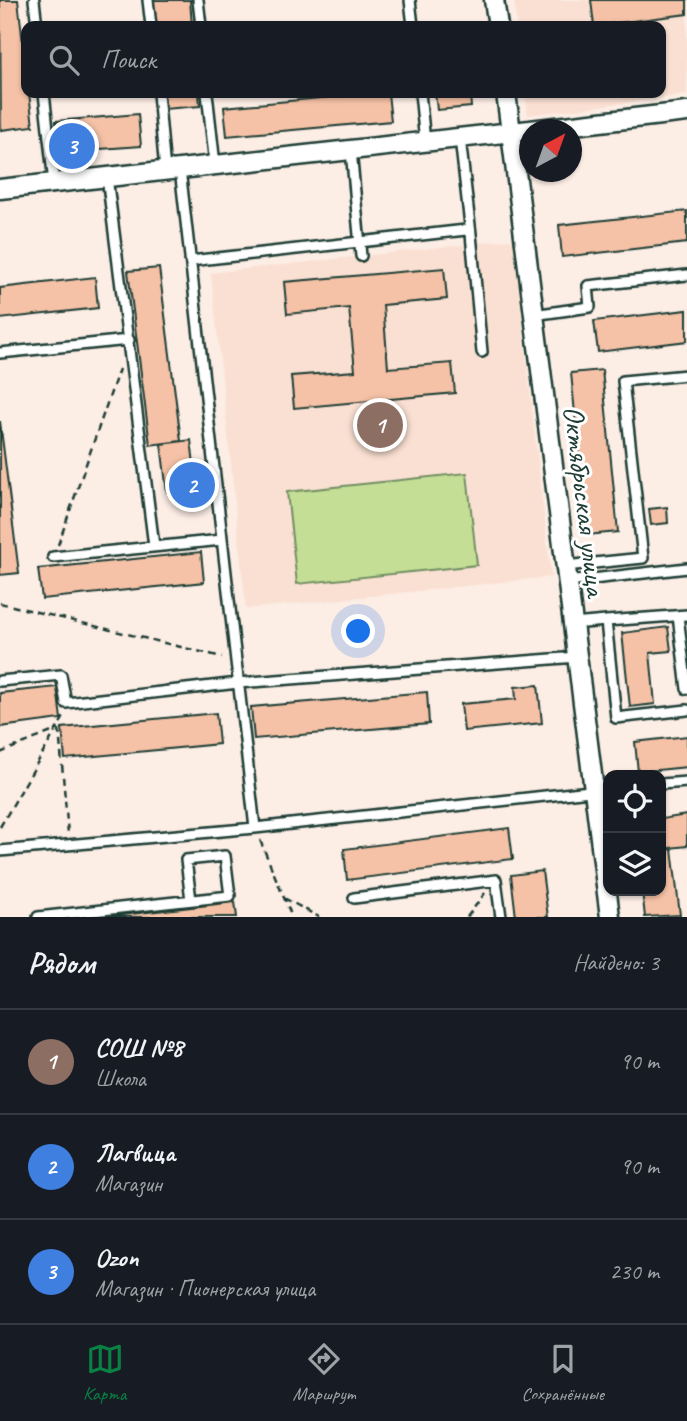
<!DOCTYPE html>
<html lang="ru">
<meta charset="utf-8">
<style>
:root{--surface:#171b24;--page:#242831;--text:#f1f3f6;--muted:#9ea1a6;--line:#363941;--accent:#0b8043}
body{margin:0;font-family:Caveat,sans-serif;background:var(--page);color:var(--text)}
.controls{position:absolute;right:21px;bottom:21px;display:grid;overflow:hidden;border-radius:14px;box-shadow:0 2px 5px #0004}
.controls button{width:63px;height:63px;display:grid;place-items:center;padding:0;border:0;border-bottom:2px solid var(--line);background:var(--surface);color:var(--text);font:35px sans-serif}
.compass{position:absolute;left:519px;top:119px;width:63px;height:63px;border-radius:50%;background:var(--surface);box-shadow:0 2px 5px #0004;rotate:41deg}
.you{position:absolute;left:359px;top:632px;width:24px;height:24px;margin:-18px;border:5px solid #fff;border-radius:50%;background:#1a73e8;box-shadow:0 0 0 10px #1a73e833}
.badge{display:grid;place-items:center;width:46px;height:46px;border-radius:50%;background:var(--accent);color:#fff;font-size:23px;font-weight:700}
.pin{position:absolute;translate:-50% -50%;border:4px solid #fff;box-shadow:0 2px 7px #0006}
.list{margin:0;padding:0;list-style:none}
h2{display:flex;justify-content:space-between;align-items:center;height:91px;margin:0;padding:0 28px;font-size:30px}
h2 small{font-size:23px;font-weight:400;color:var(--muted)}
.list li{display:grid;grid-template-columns:46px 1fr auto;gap:21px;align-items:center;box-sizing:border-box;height:105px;padding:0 28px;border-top:2px solid var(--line)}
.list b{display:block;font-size:26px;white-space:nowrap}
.list p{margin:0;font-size:23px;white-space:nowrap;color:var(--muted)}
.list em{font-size:23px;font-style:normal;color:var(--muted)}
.icon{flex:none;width:38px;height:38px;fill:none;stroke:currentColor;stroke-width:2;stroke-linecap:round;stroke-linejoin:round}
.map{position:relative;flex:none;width:687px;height:917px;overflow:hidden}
.search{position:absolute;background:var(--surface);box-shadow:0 2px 5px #0004;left:21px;right:21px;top:21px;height:77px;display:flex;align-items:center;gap:18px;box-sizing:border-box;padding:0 24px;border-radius:14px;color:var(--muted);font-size:26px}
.sheet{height:406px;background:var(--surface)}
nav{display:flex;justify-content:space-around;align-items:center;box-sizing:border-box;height:98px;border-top:2px solid var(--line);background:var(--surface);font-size:19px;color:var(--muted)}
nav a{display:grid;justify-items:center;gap:4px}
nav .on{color:var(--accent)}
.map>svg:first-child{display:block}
</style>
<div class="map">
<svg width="687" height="917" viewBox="0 0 687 917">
<rect width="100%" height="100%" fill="#fcede5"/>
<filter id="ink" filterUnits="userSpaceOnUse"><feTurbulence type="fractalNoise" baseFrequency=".0143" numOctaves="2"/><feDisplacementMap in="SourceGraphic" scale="14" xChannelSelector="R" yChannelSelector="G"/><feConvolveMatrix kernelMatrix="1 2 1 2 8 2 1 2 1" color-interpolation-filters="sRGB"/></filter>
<g filter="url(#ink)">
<!-- built -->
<path fill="#fae0d2" d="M514 0H687V95L528 115 525 93H661V26H517Z
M513 239 551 577 246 609 211 273Z"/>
<!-- green -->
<path fill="#c4df95" stroke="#728e64" stroke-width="2" d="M467 473 477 565 297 584 287 492Z"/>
<!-- building -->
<path fill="#f6c2a7" stroke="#1f3d34" stroke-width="2" d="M0 0H18L26 70V93H29L33 126 1 130Z
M153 0H190L192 26H156Z
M591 0H687V14L594 26Z
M162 93H199L200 106 164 109Z
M375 93H388L391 121 227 136 224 107Z
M435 93H470L471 107 437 110Z
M138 114 141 146 58 152 56 121Z
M687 211V243L562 257 559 225Z
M159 268 181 441 150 445 128 271Z
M444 268 447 299 383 305 388 368 452 363 455 393 294 408 291 376 355 371 349 308 287 314 284 282Z
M95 277 98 308 0 319V288Z
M687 310V341L598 352 594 321Z
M602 370 618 532 587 535 571 373Z
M0 421 19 573 0 575Z
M191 440 197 488 167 492 161 444Z
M667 507 668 523 651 525 649 509Z
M201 552 204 582 42 599 38 569Z
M668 627 671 651 650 653 655 704 630 707 622 633Z
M538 685 542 723 464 731 461 704 516 699 515 687Z
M57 687 61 719 0 727V693Z
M427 692 429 724 254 739 251 707Z
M216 713 219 744 65 759 62 728Z
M687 736V767L638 772 635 742Z
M687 815V846L661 849V819Z
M509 828 513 859 347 880 344 849Z
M672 849 680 915 645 917 642 891H661V850Z
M542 871 548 917H516L511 875Z
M235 902 237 917H104Z"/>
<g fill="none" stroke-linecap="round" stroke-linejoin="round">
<defs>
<path id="service" d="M34 0 37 26
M148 0 151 26
M198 0 201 26
M410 0 413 26
M44 93 54 183
M158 93 165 171
M207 93 215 165
M420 93 425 142
M460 138 471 234
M351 150 361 256
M180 169 255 828
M107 177 154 546
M190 261 466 230 471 234 482 352
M533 315 590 307 588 286 687 275
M0 353 129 340
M53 557 222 540
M565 566 643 558 623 381 687 375
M567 582 687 568
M687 615 606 621 616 718 687 710
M678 616 687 689
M573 624 606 621
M0 681 61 675 66 703 238 683 577 657
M661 784 687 782
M0 851 255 828 608 789
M354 898 496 880 501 917
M38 917 230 896 225 856 186 860 191 900"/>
<path id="minor" d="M494 0 498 26
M506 93 610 917
M530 130 687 112
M0 189 530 130"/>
</defs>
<!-- service casing -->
<use href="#service" stroke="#1f3d34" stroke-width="14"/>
<!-- minor casing -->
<use href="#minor" stroke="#1f3d34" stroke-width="23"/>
<!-- path -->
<path stroke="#1f3d34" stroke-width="2.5" stroke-dasharray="7 5" stroke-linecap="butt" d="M58 545 119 369
M0 603 222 657
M59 729 68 834
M0 753 59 729
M0 827 65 715
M260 840 292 917
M284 898 319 917
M467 917 485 893"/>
<!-- service -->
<use href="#service" stroke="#fff" stroke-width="9"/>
<!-- minor -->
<use href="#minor" stroke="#fff" stroke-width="18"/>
</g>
</g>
<g text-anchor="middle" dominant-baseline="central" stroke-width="6" stroke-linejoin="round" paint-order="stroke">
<!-- street labels -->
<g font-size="30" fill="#1f3d34" stroke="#fff">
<text transform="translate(585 501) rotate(83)">Октябрьская улица</text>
</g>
</g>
</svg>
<div class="controls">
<button><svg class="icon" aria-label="locate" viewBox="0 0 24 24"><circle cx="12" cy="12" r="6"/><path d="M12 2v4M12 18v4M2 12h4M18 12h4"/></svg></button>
<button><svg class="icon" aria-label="layers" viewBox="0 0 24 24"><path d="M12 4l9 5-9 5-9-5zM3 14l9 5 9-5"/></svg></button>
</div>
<svg class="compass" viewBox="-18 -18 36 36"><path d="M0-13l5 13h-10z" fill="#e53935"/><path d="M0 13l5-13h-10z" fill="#9ea1a6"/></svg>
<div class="you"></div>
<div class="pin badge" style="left:380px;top:425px;background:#8d6e63">1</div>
<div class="pin badge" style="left:192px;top:485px;background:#3f7fe0">2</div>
<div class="pin badge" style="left:72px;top:146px;background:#3f7fe0">3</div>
<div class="search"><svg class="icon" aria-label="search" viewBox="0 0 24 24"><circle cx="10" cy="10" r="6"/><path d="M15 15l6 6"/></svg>Поиск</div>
</div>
<section class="sheet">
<h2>Рядом<small>Найдено: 3</small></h2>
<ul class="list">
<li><span class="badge" style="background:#8d6e63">1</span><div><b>СОШ №8</b><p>Школа</p></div><em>90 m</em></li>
<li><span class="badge" style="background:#3f7fe0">2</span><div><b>Лагвица</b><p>Магазин</p></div><em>90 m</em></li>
<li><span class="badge" style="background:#3f7fe0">3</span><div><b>Ozon</b><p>Магазин · Пионерская улица</p></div><em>230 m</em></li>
</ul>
</section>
<nav>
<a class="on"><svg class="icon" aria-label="map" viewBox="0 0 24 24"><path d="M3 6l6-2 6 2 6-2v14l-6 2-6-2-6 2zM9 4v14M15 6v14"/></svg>Карта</a>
<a><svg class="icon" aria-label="directions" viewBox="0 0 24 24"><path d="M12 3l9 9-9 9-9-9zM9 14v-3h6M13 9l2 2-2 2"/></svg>Маршрут</a>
<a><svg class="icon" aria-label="saved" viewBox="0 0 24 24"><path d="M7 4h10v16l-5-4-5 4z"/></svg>Сохранённые</a>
</nav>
